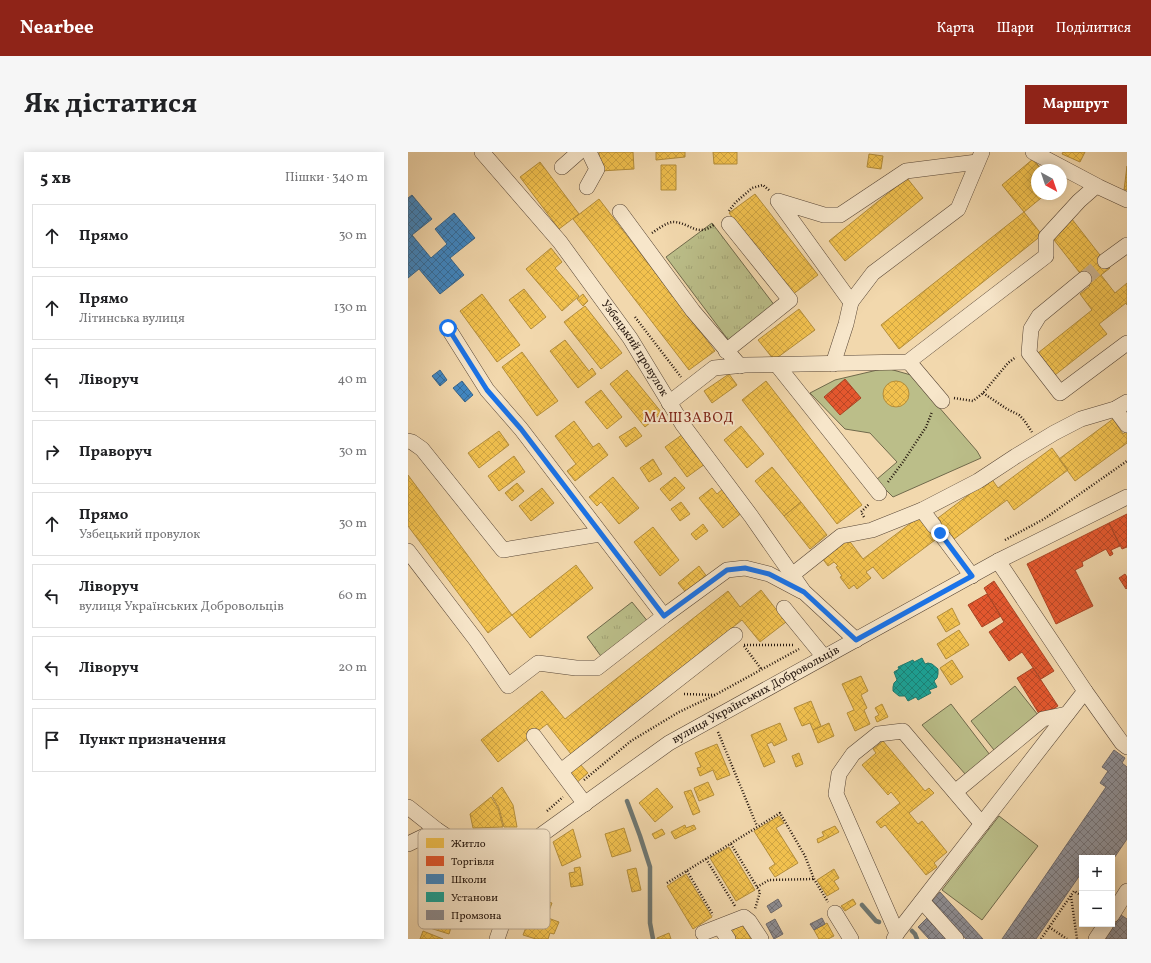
<!DOCTYPE html>
<html lang="uk">
<meta charset="utf-8">
<style>
:root{--surface:#fff;--page:#f6f6f6;--text:#202124;--muted:#757577;--line:#e0e0e0;--accent:#8f2418}
body{margin:0;font-family:Vollkorn,serif;background:var(--page);color:var(--text)}
.controls{position:absolute;right:12px;bottom:12px;display:grid;overflow:hidden;border-radius:0px;box-shadow:0 2px 10px #0003}
.controls button{width:36px;height:36px;display:grid;place-items:center;padding:0;border:0;border-bottom:1px solid var(--line);background:var(--surface);color:var(--text);font:20px sans-serif}
.compass{position:absolute;left:623px;top:12px;width:36px;height:36px;border-radius:50%;background:var(--surface);box-shadow:0 2px 10px #0003;rotate:140deg}
.stop{position:absolute;width:12px;height:12px;margin:-9px;border:3px solid #1a73e8;border-radius:50%;background:#fff}
.stop.end{background:#1a73e8;border-color:#fff;box-shadow:0 1px 4px #0008}
.list{margin:0;padding:0;list-style:none}
h2{display:flex;justify-content:space-between;align-items:center;height:52px;margin:0;padding:0 16px;font-size:17px}
h2 small{font-size:13px;font-weight:400;color:var(--muted)}
.list li{display:grid;grid-template-columns:26px 1fr auto;gap:12px;align-items:center;box-sizing:border-box;height:64px;margin:0 8px 8px;padding:0 8px;border:1px solid var(--line);border-radius:0px}
.list b{display:block;font-size:15px;white-space:nowrap}
.list p{margin:0;font-size:13px;white-space:nowrap;color:var(--muted)}
.list em{font-size:13px;font-style:normal;color:var(--muted)}
.icon{flex:none;width:22px;height:22px;fill:none;stroke:currentColor;stroke-width:2;stroke-linecap:round;stroke-linejoin:round}
.map{position:relative;flex:none;width:719px;height:787px;overflow:hidden;border-radius:0px}
header{display:flex;align-items:center;gap:24px;box-sizing:border-box;height:56px;padding:0 20px;background:var(--accent);color:#fff}
header strong{font-size:19px}
nav{display:flex;gap:22px;margin-inline-start:auto;font-size:14px}
.intro{display:flex;align-items:center;justify-content:space-between;box-sizing:border-box;height:96px;padding:0 24px}
h1{margin:0;font-size:28px}
.button{padding:10px 18px;border-radius:0px;background:var(--accent);color:#fff;font-size:14px;font-weight:700}
main{display:flex;gap:24px;padding:0 24px}
aside{flex:1;background:var(--surface);border-radius:0px;box-shadow:0 2px 10px #0003}
.map>svg:first-child{display:block}
</style>
<header>
<strong>Nearbee</strong>
<nav><a>Карта</a><a>Шари</a><a>Поділитися</a></nav>
</header>
<div class="intro"><h1>Як дістатися</h1><a class="button">Маршрут</a></div>
<main>
<aside>
<h2>5 хв<small>Пішки · 340 m</small></h2>
<ul class="list">
<li><svg class="icon" aria-label="ahead" viewBox="0 0 24 24"><path d="M12 20V5M6 11l6-6 6 6"/></svg><div><b>Прямо</b></div><em>30 m</em></li>
<li><svg class="icon" aria-label="ahead" viewBox="0 0 24 24"><path d="M12 20V5M6 11l6-6 6 6"/></svg><div><b>Прямо</b><p>Літинська вулиця</p></div><em>130 m</em></li>
<li><svg class="icon" aria-label="left" viewBox="0 0 24 24"><path d="M17 20v-9H6M10 6l-5 5 5 5"/></svg><div><b>Ліворуч</b></div><em>40 m</em></li>
<li><svg class="icon" aria-label="right" viewBox="0 0 24 24"><path d="M7 20v-9h11M14 6l5 5-5 5"/></svg><div><b>Праворуч</b></div><em>30 m</em></li>
<li><svg class="icon" aria-label="ahead" viewBox="0 0 24 24"><path d="M12 20V5M6 11l6-6 6 6"/></svg><div><b>Прямо</b><p>Узбецький провулок</p></div><em>30 m</em></li>
<li><svg class="icon" aria-label="left" viewBox="0 0 24 24"><path d="M17 20v-9H6M10 6l-5 5 5 5"/></svg><div><b>Ліворуч</b><p>вулиця Українських Добровольців</p></div><em>60 m</em></li>
<li><svg class="icon" aria-label="left" viewBox="0 0 24 24"><path d="M17 20v-9H6M10 6l-5 5 5 5"/></svg><div><b>Ліворуч</b></div><em>20 m</em></li>
<li><svg class="icon" aria-label="arrive" viewBox="0 0 24 24"><path d="M6 21V4h12l-3 4 3 4H6"/></svg><div><b>Пункт призначення</b></div></li>
</ul>
</aside>
<div class="map">
<svg width="719" height="787" viewBox="0 0 719 787">
<defs>
<pattern id="park-tufts" width="24" height="20" patternUnits="userSpaceOnUse"><rect width="24" height="20" fill="#bbbe89"/><path d="M3 7l-1-3M5 7V3M7 7l1-3M15 17l-1-3M17 17v-4M19 17l1-3" fill="none" stroke="#a1a375"/></pattern>
<pattern id="homes-cross-hatch" width="8" height="8" patternUnits="userSpaceOnUse"><rect width="8" height="8" fill="#f2c14e"/><path d="M0 0l8 8M0 8l8-8" fill="none" stroke="#cfa543"/></pattern>
<pattern id="shops-cross-hatch" width="8" height="8" patternUnits="userSpaceOnUse"><rect width="8" height="8" fill="#e4572e"/><path d="M0 0l8 8M0 8l8-8" fill="none" stroke="#b94726"/></pattern>
<pattern id="schools-cross-hatch" width="8" height="8" patternUnits="userSpaceOnUse"><rect width="8" height="8" fill="#3f88c5"/><path d="M0 0l8 8M0 8l8-8" fill="none" stroke="#356e9e"/></pattern>
<pattern id="public-cross-hatch" width="8" height="8" patternUnits="userSpaceOnUse"><rect width="8" height="8" fill="#17a398"/><path d="M0 0l8 8M0 8l8-8" fill="none" stroke="#15847a"/></pattern>
<pattern id="industry-cross-hatch" width="8" height="8" patternUnits="userSpaceOnUse"><rect width="8" height="8" fill="#8d8d92"/><path d="M0 0l8 8M0 8l8-8" fill="none" stroke="#737276"/></pattern>
</defs>
<rect width="100%" height="100%" fill="#f2d8ad"/>
<filter id="stains"><feTurbulence type="fractalNoise" baseFrequency=".005" numOctaves="4"/><feColorMatrix values="0 0 0 0 .2 0 0 0 0 .09 0 0 0 0 .02 0 0 0 .5 -.17"/></filter>
<radialGradient id="worn" r=".72"><stop offset=".6" stop-color="#630" stop-opacity="0"/><stop offset="1" stop-color="#630" stop-opacity=".3"/></radialGradient>
<!-- park -->
<path fill="url(#park-tufts)" stroke="#706a4c" d="M304 71 367 154 321 189 258 105Z
M224 450 241 471 195 507 179 485Z"/>
<!-- garden -->
<path fill="#bbbe89" stroke="#706a4c" d="M478 216 503 223 569 299 573 306 485 345 468 328 489 310 462 281 437 277 402 241 427 228Z
M607 534 630 563 586 598 563 569Z
M543 552 582 603 558 623 514 573Z
M591 664 630 694 574 768 534 738Z"/>
<!-- homes -->
<path fill="url(#homes-cross-hatch)" stroke="#b48e3b" d="M191 0H225L226 17 192 19Z
M248 0H277V5L248 8Z
M305 0H329V12H306Z
M655 0H677L672 10 654 2Z
M461 2 475 4 473 17 459 15Z
M625 7 634 18H629V42H638L616 60 594 33Z
M132 10 171 62 151 77 112 25Z
M253 13H268V38H253Z
M719 14V38H716Z
M499 26 515 46 437 109 421 89Z
M347 42 410 123 384 143 321 61Z
M191 47 307 199 281 218 165 67Z
M616 60 634 83 491 197 473 173Z
M660 62 702 116 693 123 707 141 719 131V153L718 151 691 172 699 182 647 223 630 201 684 158 672 142 682 134 639 79Z
M143 96 154 110 147 116 171 144 154 159 118 117Z
M116 137 138 165 123 177 101 148Z
M74 142 112 193 89 210 52 159Z
M175 142 180 149 175 154 169 147Z
M177 154 214 201 193 217 156 170Z
M391 157 407 178 366 208 350 188Z
M157 188 181 219 184 216 188 222 170 236 142 199Z
M114 200 150 249 129 264 94 215Z
M219 218 254 261 237 275 202 232Z
M321 222 329 233 304 251 296 239Z
M475 242a13 13 0 1 1 26 0a13 13 0 1 1-26 0Z
M358 229 454 353 429 372 334 248Z
M193 238 214 265 199 277 177 250Z
M705 267 715 282 719 279V291L667 329 651 307Z
M166 269 185 295 191 291 200 303 167 329 159 319 168 312 147 284Z
M333 274 356 302 339 316 316 288Z
M227 275 234 284 218 295 211 285Z
M91 279 101 293 71 316 60 301Z
M275 282 297 312 279 325 257 295Z
M644 296 660 318 606 358 599 348 546 387 538 377 526 386 527 388 475 427 465 415 458 420 463 426 449 437 446 433 441 437 432 425 434 424 428 415 430 414 426 410 420 414 414 406 440 387 455 407 511 365 521 378 533 369 530 366 583 326 590 336Z
M106 304 117 320 91 339 80 324Z
M245 307 254 322 241 330 232 316Z
M364 315 393 350 376 364 347 329Z
M0 323 104 463 80 481 0 374Z
M205 325 231 356 211 372 193 350 189 354 181 345Z
M267 325 277 336 262 349 252 337Z
M109 331 116 339 104 349 97 341Z
M134 336 146 351 123 369 111 354Z
M304 336 309 342 316 336 335 360 315 376 291 346Z
M273 350 282 362 272 369 263 357Z
M393 350 419 383 402 397 376 364Z
M295 372 300 379 288 388 283 382Z
M245 375 271 408 252 424 226 390Z
M168 413 185 436 122 486 104 463Z
M291 414 300 426 280 443 270 431Z
M353 438 378 470 352 490 334 468 163 602 139 572 90 610 73 588 134 539 157 567 320 439 332 455Z
M544 456 552 472 538 480 529 465Z
M551 478 561 493 538 507 529 492Z
M544 508 555 525 543 533 532 516Z
M453 524 460 539 453 543 459 556 456 558 462 572 447 579 439 561 446 558 434 532Z
M403 549 413 574 405 578 402 571 394 574 386 556Z
M474 552 480 565 469 570 467 565 471 563 467 556Z
M372 571 379 588 366 594 364 590 359 592 367 610 356 615 343 583Z
M421 571 426 584 410 591 405 578Z
M475 589 517 639 521 636 526 641 501 661 510 672 514 669 539 700 526 711 529 715 518 723 477 673 473 676 468 670 492 651 483 640 480 643 454 613 468 601 465 597Z
M309 592 322 623 309 628 305 618 292 624 289 616 293 615 287 601Z
M391 601 395 612 388 615 384 604Z
M171 611 180 621 167 632 158 622Z
M300 630 306 643 291 649 286 636Z
M94 635 105 653 109 675H96L91 656 84 644Z
M249 636 265 655 247 670 231 651Z
M283 638 292 660 285 663 276 640Z
M83 645 90 656 95 675 65 676 62 662Z
M371 664 376 671 368 676 390 711 367 725 361 716 367 712 346 679Z
M277 673 278 676 286 673 288 677 267 687 263 680Z
M427 674 431 680 410 691 409 687 416 684 414 680Z
M216 676 223 699 204 705 197 682Z
M165 677 173 705 154 714 145 690Z
M254 677 257 682 247 687 244 682Z
M321 695 347 738 328 749 302 706Z
M172 715 175 733 163 735 161 721 167 720 166 716Z
M228 716 233 738 224 740 219 718Z
M426 717 431 726 426 729 431 737 419 744 409 728Z
M278 722 304 765 285 777 259 734Z
M131 747 144 751 141 759 128 754Z
M445 747 448 752 437 759 433 754Z
M29 756 47 762 41 782 22 776Z
M122 765 138 771 140 766 151 770 146 782 142 781 140 787H128L115 783Z
M419 771 426 784 420 787H411L406 778Z
M334 772 343 787H327L322 779Z
M15 779 35 787H12Z
M261 781 263 787H249V786Z"/>
<!-- shops -->
<path fill="url(#shops-cross-hatch)" stroke="#aa4424" d="M437 227 453 246 432 263 416 245Z
M719 362V395L714 397 701 371Z
M701 371 712 394 703 398 705 402 702 404 698 397 674 410 675 414 667 418 685 454 648 472 619 412Z
M717 422 719 425V436L718 437 711 426Z
M586 429 646 519 633 527 614 500 601 509 581 480 596 470 576 436Z
M579 442 593 464 574 475 560 453Z
M625 516 650 554 633 565 609 526Z"/>
<!-- schools -->
<path fill="url(#schools-cross-hatch)" stroke="#37668e" d="M4 43 24 67 4 83 23 106 39 92 27 77 46 61 67 86 42 106 56 123 32 142 11 117 0 126V46Z
M32 218 39 228 32 234 24 224Z
M54 229 65 243 57 250 45 236Z"/>
<!-- public -->
<path fill="url(#public-cross-hatch)" stroke="#1b796f" d="M514 506 517 512 520 511 524 512 530 517V522L529 526 526 529 529 535 521 538 523 541 510 548 508 545 500 549 497 544H491L485 539V535L486 531 489 528 486 520 491 517 490 515 505 508 506 510Z"/>
<!-- industry -->
<path fill="url(#industry-cross-hatch)" stroke="#6e696a" d="M706 598 717 606 714 611 719 615V687L704 709V706H674V720L628 787H594L698 635 692 631 700 619 694 615Z
M532 740 575 787H558L524 749Z
M370 747 374 754 363 761 359 754Z
M713 763 719 767V787H697Z
M520 765 536 782 537 787H521L510 775Z
M414 766 417 772 406 778 402 772Z
M367 767 375 782 366 787 358 772Z"/>
<g fill="none" stroke-linecap="round" stroke-linejoin="round">
<!-- stream -->
<path stroke="#6e7772" stroke-width="4.5" d="M219 649 232 684 242 715V771L245 787
M454 753 468 769 471 770
M504 779 507 782 509 787"/>
<!-- minor-tunnel -->
<path stroke="#c9b18d" stroke-width="15" stroke-dasharray="15 8" stroke-linecap="butt" d="M676 127 697 109"/>
<defs>
<g id="minor">
<path id="s1" d="M74 0 152 90 222 186 275 273 343 364 396 440 448 488"/>
<path d="M625 0 691 35 719 48"/>
<path d="M569 10 498 19 432 63H416L370 49 443 150 465 121 550 57 574 0"/>
<path d="M154 15 171 0"/>
<path d="M179 35 189 17 181 0"/>
<path d="M212 60 285 159 332 214"/>
<path d="M697 109 719 93"/>
<path d="M676 127 631 164 623 177 621 201 652 241 719 191"/>
<path d="M40 176 79 238 113 277 256 464"/>
<path d="M318 199 382 148 321 72"/>
<path d="M501 210 534 249"/>
<path d="M425 212 438 172 443 150"/>
<path d="M369 213 471 341"/>
<path d="M261 251 306 216 337 213 500 210 638 104V85L671 49 688 34"/>
<path d="M707 257 719 273"/>
<path d="M0 289 4 290 14 297 95 398 192 382"/>
<path d="M514 358 526 374"/>
<path d="M532 381 564 424"/>
<path d="M0 399 68 488 100 534 130 511 168 516H189L256 464 319 418 337 416 361 422 393 439"/>
<path d="M590 409 677 539 714 591 719 595"/>
<path d="M384 423 433 384 464 378 514 358 570 329 608 304 646 281 673 267 707 257 719 250"/>
<path d="M376 456 416 505"/>
<path d="M126 584 177 652"/>
<path d="M153 619 327 483"/>
<path d="M547 640 635 567 659 562"/>
<path d="M0 655 29 678 56 696 122 691"/>
<path d="M0 692 29 678"/>
<path d="M56 696 105 741"/>
<path d="M514 749 548 787"/>
<path d="M427 761 443 787"/>
<path d="M704 763 719 739"/>
<path d="M312 775 320 787"/>
<path d="M295 781 336 765 341 769 353 787"/>
<path d="M489 781 428 642 431 622 445 602 470 582 495 579 574 672"/>
<path id="s2" d="M89 787 122 691 261 591 590 409 719 345"/>
<path d="M486 787 489 781 677 539"/>
<path d="M688 787 698 772"/>
</g>
</defs>
<!-- minor casing -->
<use href="#minor" stroke="#584636" stroke-width="16"/>
<!-- path -->
<path stroke="#24160e" stroke-width="2.5" stroke-dasharray="1 2" stroke-linecap="butt" d="M321 59 327 51 344 36 355 33 362 39
M244 81C250 77 259 70 266 70 283 71 289 86 307 72
M227 165 273 225
M575 241 599 257 611 263 616 268 624 280
M546 246 565 249 575 241 600 211 608 205
M480 330 495 310 518 275 524 260
M456 365 453 360 461 352
M597 388 636 367 719 309
M336 493H387
M336 494 354 518
M276 542 307 543
M310 580 349 674
M176 628 223 589 271 560 307 543 391 497
M139 659 155 645
M323 692 352 740 347 757
M298 707 327 754
M279 719 305 763
M259 731 372 661 397 704 406 727 420 750
M349 735 361 728 406 727
M663 744 669 787
M641 775 659 787
M633 787 666 739 674 744"/>
<!-- minor -->
<use href="#minor" stroke="#f7e6ca" stroke-width="15"/>
</g>
<g fill="none" stroke-linecap="round" stroke-linejoin="round">
<!-- route -->
<path stroke="#1a73e8" stroke-width="5" d="M40 176 79 238 113 277 256 464 319 418 337 416 361 422 396 440 448 488 564 424 532 381"/>
</g>
<g text-anchor="middle" dominant-baseline="central" stroke-width="4" stroke-linejoin="round" paint-order="stroke">
<!-- street labels -->
<g font-size="12" fill="#24160e" stroke="#f7e6ca">
<text stroke="none"><textPath href="#s1" startOffset="249">Узбецький провулок</textPath></text>
<text stroke="none"><textPath href="#s2" startOffset="372">вулиця Українських Добровольців</textPath></text>
</g>
<!-- quarter labels -->
<g font-size="14" letter-spacing="1" fill="#7a1f14" stroke="#f7e6ca">
<text x="281" y="266">МАШЗАВОД</text>
</g>
</g>
<!-- legend -->
<rect x="10" y="677" width="132" height="100" rx="6" fill="#f7e6ca" stroke="#b8a892" stroke-width="1"/>
<rect x="18" y="686" width="18" height="10" fill="#f2c14e"/>
<rect x="18" y="704" width="18" height="10" fill="#e4572e"/>
<rect x="18" y="722" width="18" height="10" fill="#3f88c5"/>
<rect x="18" y="740" width="18" height="10" fill="#17a398"/>
<rect x="18" y="758" width="18" height="10" fill="#8d8d92"/>
<g font-size="11" fill="#24160e">
<text x="43" y="695">Житло</text>
<text x="43" y="713">Торгівля</text>
<text x="43" y="731">Школи</text>
<text x="43" y="749">Установи</text>
<text x="43" y="767">Промзона</text>
</g>
<rect width="100%" height="100%" filter="url(#stains)"/>
<rect width="100%" height="100%" fill="url(#worn)"/>
</svg>
<div class="controls">
<button>+</button>
<button>−</button>
</div>
<svg class="compass" viewBox="-18 -18 36 36"><path d="M0-13l5 13h-10z" fill="#e53935"/><path d="M0 13l5-13h-10z" fill="#757577"/></svg>
<div class="stop" style="left:40px;top:176px"></div>
<div class="stop end" style="left:532px;top:381px"></div>
</div>
</main>
